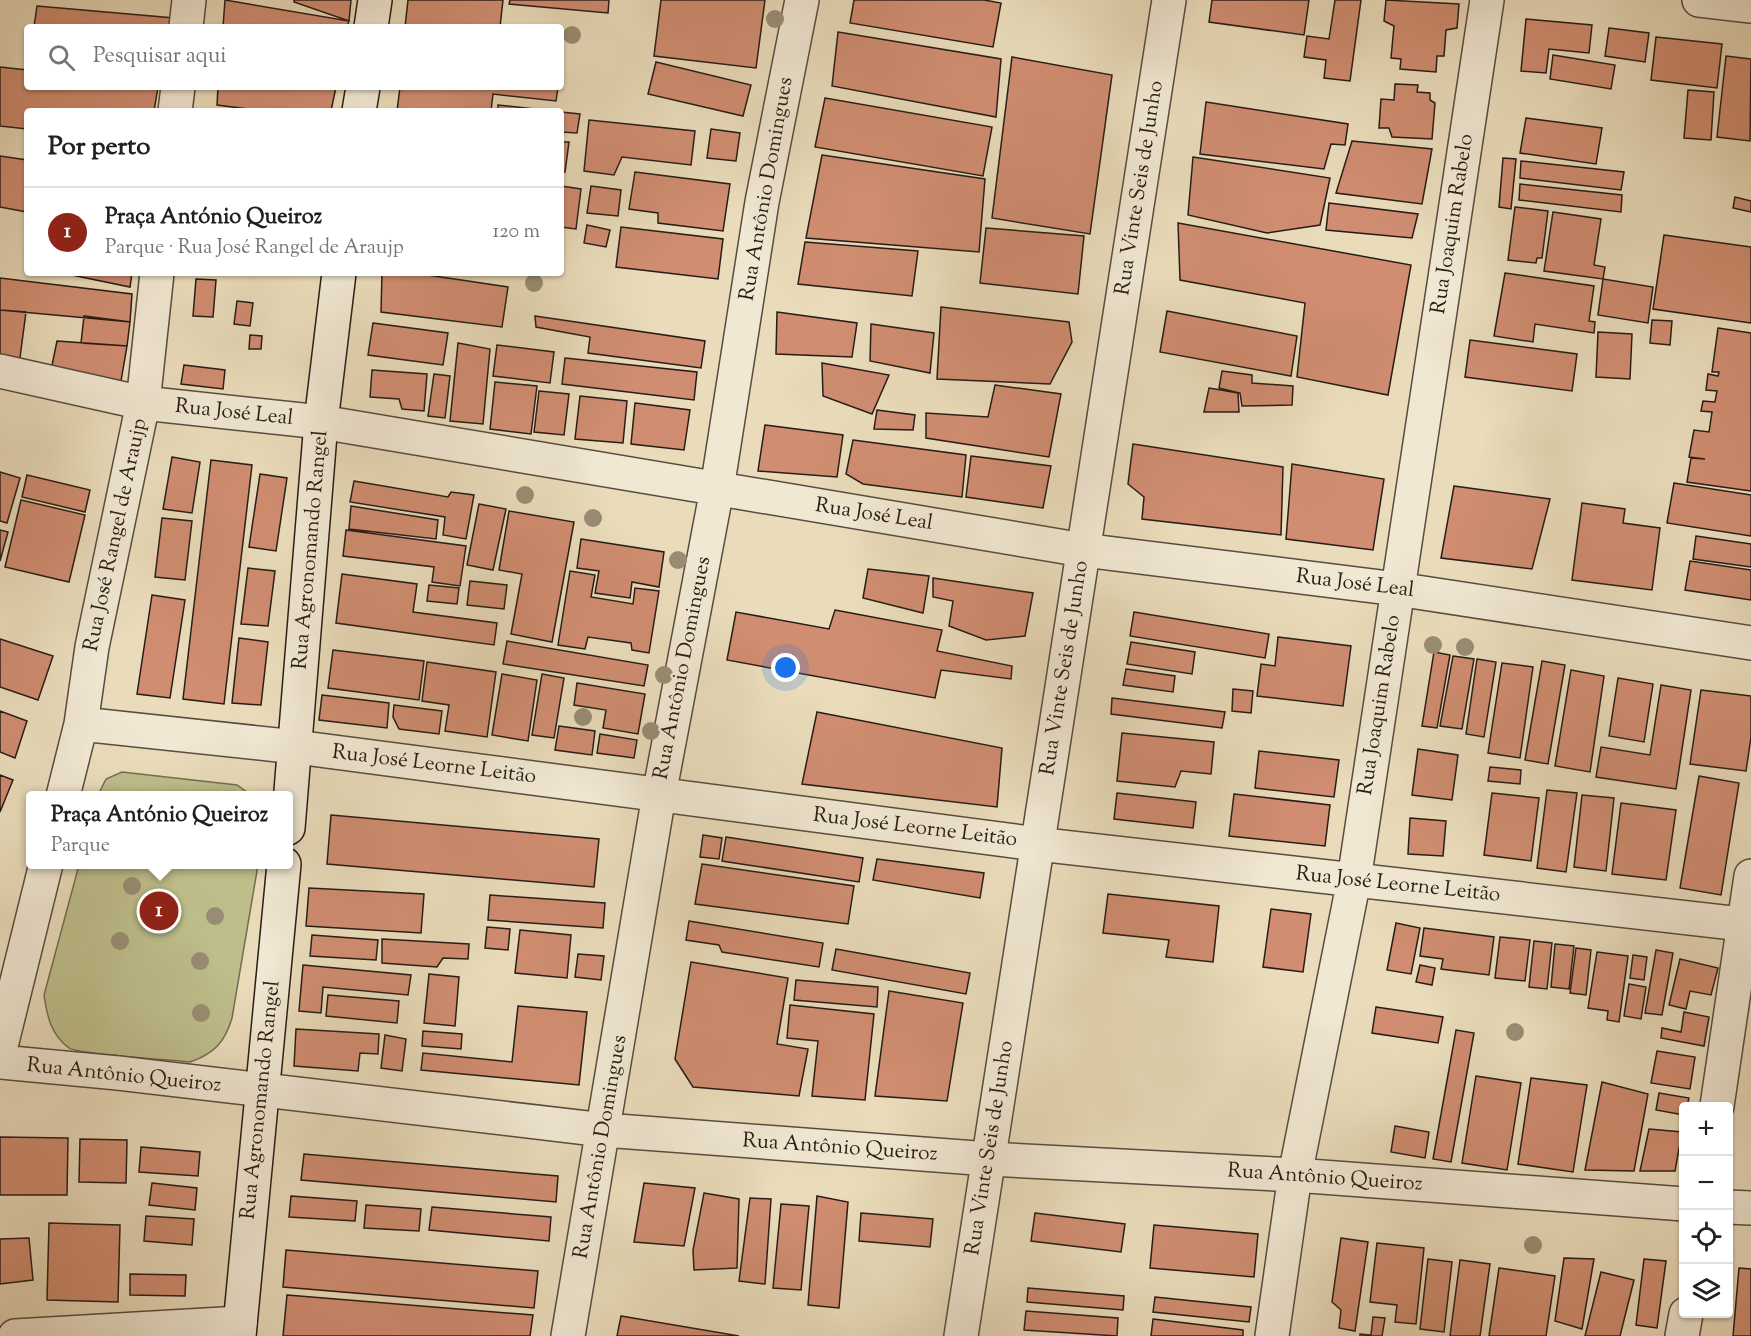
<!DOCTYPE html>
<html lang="pt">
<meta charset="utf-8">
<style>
:root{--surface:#fff;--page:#f6f6f6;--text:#202124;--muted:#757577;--line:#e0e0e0;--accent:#8f2418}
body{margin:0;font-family:"Sorts Mill Goudy",serif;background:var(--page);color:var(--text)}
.controls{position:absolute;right:18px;bottom:18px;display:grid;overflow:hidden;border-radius:6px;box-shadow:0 2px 4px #0004}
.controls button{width:54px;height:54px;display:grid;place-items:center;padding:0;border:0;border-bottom:2px solid var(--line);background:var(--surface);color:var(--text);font:30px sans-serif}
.you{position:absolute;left:786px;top:668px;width:21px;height:21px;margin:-15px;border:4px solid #fff;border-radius:50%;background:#1a73e8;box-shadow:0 0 0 9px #1a73e833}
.badge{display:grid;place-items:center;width:39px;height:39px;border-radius:50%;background:var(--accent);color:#fff;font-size:20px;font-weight:700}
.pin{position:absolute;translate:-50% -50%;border:3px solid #fff;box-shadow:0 2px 6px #0006}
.popup{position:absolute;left:26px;top:791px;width:267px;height:78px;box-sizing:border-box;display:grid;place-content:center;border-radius:6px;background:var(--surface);filter:drop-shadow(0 2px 4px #0005);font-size:20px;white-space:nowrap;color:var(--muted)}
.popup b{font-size:22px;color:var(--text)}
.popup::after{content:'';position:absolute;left:50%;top:100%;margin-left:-12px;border:12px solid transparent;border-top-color:var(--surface)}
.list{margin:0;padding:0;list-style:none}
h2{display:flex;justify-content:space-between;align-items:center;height:78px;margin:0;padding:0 24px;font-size:26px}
h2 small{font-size:20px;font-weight:400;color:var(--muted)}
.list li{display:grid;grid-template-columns:39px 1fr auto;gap:18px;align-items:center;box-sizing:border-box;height:90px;padding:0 24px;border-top:2px solid var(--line)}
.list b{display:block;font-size:22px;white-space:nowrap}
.list p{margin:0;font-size:20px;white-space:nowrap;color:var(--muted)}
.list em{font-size:20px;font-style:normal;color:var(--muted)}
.icon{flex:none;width:33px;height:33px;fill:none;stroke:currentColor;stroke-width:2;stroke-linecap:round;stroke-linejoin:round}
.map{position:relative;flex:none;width:1751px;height:1336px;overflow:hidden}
.search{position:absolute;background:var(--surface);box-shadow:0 2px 4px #0004;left:24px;top:24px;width:540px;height:66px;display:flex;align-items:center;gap:15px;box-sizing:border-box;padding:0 21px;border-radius:6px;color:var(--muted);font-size:22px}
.panel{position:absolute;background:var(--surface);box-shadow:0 2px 4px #0004;left:24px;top:108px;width:540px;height:168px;border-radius:6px}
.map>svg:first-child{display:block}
</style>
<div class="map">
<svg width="1751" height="1336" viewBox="0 0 1751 1336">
<rect width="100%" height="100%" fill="#eadcbb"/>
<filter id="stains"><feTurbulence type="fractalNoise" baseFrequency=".00333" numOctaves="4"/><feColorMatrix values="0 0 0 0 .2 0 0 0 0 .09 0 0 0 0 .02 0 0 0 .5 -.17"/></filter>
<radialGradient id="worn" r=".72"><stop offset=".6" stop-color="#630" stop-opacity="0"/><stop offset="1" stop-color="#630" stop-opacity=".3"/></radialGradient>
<!-- green -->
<path fill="#bebe8b" stroke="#736d51" stroke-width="1.5" d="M122 772 237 785 251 795H98L106 779Z
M79 865H258L232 1018C225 1042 214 1054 190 1062 173 1060 76 1054 69 1048 51 1035 47 1016 44 995Z"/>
<!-- building -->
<path fill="#d08d71" stroke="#281c17" stroke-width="1.5" d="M225 0 349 21 347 27H223Z
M294 0H351L349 21 294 2Z
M408 0H503L500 27H405Z
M510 0H609L608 13 509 4Z
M661 0H765L756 68 654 56Z
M854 0H984L1001 3 993 47 850 23Z
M1212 0H1309L1304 35 1209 22Z
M1335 0H1361L1350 81 1324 78 1326 60 1304 57 1307 36 1329 39Z
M1386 0 1459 4 1457 28 1446 30 1444 56H1437L1436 72 1400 69 1401 59 1391 58 1394 26 1384 21Z
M37 6 174 18 171 27H34Z
M1526 19 1592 25 1589 53 1549 49 1546 73 1521 71Z
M1609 28 1649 33 1645 62 1605 56Z
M838 32 1001 59 996 117 832 86Z
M1656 37 1722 44 1717 88 1651 80Z
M1553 55 1615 65 1611 89 1550 79Z
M1726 56 1751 59 1750 141 1717 137Z
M1012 57 1112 75 1090 234 992 218Z
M656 62 751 85 743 116 648 94Z
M0 67 27 70V87H158L154 111H27V129L0 126Z
M1395 84 1418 85 1417 92 1430 93V100L1435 103 1432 139 1392 137 1389 128H1379L1381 99 1394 100Z
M218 87H336L331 111H264L217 105Z
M400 87H558L556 101 493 94 491 111H397Z
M1688 90 1714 92 1711 140 1684 138Z
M825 98 992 127 983 176 815 147Z
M1206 102 1348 124 1345 145 1331 144 1324 169 1200 154Z
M498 105 553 111H498Z
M561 112 580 114 577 133 561 132Z
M1526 118 1602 128 1596 164 1520 153Z
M589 120 695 131 691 165 622 157 614 175 584 171Z
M711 129 740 133 736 161 707 158Z
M1352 141 1432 149 1422 204 1336 193Z
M561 142H569L565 172H561Z
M822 155 985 179 979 252 806 238Z
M0 156 27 160V212L0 207Z
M1193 157 1330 178 1320 225 1267 233 1188 215Z
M1503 158 1516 159 1511 209 1499 207Z
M1521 161 1624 172 1621 190 1520 178Z
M635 172 730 184 723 231 658 223V213L629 209Z
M1520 184 1622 195 1621 212 1519 200Z
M561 186 581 189 576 229 561 227Z
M591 186 621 190 618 216 587 213Z
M1735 197 1751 201V212L1733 208Z
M1329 203 1418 214 1412 238 1326 230Z
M1515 207 1548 211 1542 258H1537L1536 263 1508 260Z
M1553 212 1601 219 1594 265 1605 267 1603 279 1544 271Z
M1178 223 1411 265 1388 395 1297 377 1305 303 1180 280Z
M587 225 610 230 606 247 584 243Z
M621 227 723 239 718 279 616 267Z
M986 228 1084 236 1078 294 980 283Z
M1664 235 1751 247V323L1653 309Z
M805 242 918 251 912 296 798 284Z
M62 273H132L130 287Z
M382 273H414L508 287 502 327 381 312Z
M1505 273 1594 286 1589 321 1595 322 1594 333 1535 324 1533 342 1494 336Z
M0 278 132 294 130 322 0 310Z
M196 279 216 280 213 317 193 316Z
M1603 279 1653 287 1648 323 1598 315Z
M237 301 253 303 250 326 234 324Z
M941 307 1069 322 1072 342 1050 384 937 379Z
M0 310 26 312 19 365 0 361Z
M1167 311 1297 336 1291 376 1160 352Z
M777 312 857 323 852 357 776 354Z
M84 316 130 322 127 346 81 343Z
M535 316 705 341 701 368 588 353 590 337 536 327Z
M1652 320 1672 321 1670 345 1650 343Z
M373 323 448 333 443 365 368 355Z
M871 324 934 333 930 373 870 361Z
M1718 328 1751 333V491L1687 482 1691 458 1705 459 1689 457 1694 430 1709 432 1712 412 1701 411 1703 401 1715 402 1717 391 1706 390 1708 374 1718 376 1719 372H1712Z
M1598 332 1632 334 1630 379 1596 377Z
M250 335 262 336 261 349H249Z
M1470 340 1577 354 1572 391 1465 377Z
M57 341 127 346 121 381 51 370Z
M458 343 490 349 483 424 450 421Z
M497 345 554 352 550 383 493 376Z
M565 358 697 372 694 400 562 384Z
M822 363 889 375 872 414 823 396Z
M184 365 225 370 223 389 181 384Z
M372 370 427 374 424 411 402 409 399 399 370 397Z
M1222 371 1252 375V383L1293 386 1292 405 1242 406 1240 393 1219 388Z
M434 374 450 376 445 418 428 416Z
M495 382 537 386 531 434 490 429Z
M995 385 1061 394 1049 457 926 438V413L988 417Z
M1209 388 1238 393 1239 412H1204Z
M539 391 569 394 564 435 534 432Z
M580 396 627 401 623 443 575 439Z
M635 403 690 410 684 450 631 444Z
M877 410 915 415 913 430 874 429Z
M765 425 843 435 837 477 758 471Z
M853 440 966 455 962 497 863 484 846 474Z
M1133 444 1283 467 1281 535 1142 519 1144 497 1128 484Z
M971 456 1051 466 1043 508 966 497Z
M172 457 200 462 192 513 163 509Z
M211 460 252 465 224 704 183 699Z
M1292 464 1384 479 1373 550 1286 539Z
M0 472 20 478 7 523 0 521Z
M260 474 287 478 276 551 249 547Z
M27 475 90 490 85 512 22 497Z
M354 481 448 497 451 492 474 495 466 539 443 535 445 517 350 502Z
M1674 483 1751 495V536L1667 523Z
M1454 486 1550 499 1532 569 1441 558Z
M21 500 85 515 69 582 5 567Z
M1582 503 1625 509 1623 523 1660 528 1652 590 1572 580Z
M479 504 506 509 493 570 467 565Z
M351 506 438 520 436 539 349 529Z
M509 511 574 522 552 642 511 634 522 574 499 570Z
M162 518 192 521 185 580 155 577Z
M0 530 8 532 0 561Z
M346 530 466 546 460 586 432 582 434 567 343 556Z
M1696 536 1751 544V567L1693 559Z
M581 539 664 552 659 587 632 582 630 598 595 593 599 571 577 568Z
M1690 561 1751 570V600L1685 590Z
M248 568 275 571 268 626 241 624Z
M868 569 929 576 923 613 863 598Z
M570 571 595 575 591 597 633 604 635 588 659 591 649 653 632 650 631 643 588 637 585 649 558 645Z
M342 574 417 584 413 612 497 623 494 645 336 623Z
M933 578 1033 593 1025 636 986 640 949 626 953 601 933 597Z
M470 581 507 585 504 609 467 605Z
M429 585 459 588 457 604 427 601Z
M152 595 185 600 170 698 137 694Z
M835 610 942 630 937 651 1012 666 1011 679 941 670 935 698 727 660 736 612 829 629Z
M1134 612 1269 634 1265 658 1130 636Z
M1278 637 1351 646 1343 706 1257 696 1261 664 1275 666Z
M239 638 268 642 261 705 232 703Z
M0 639 53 656 38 700 0 687Z
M507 641 648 665 644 686 503 664Z
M1131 642 1195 652 1192 674 1127 664Z
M333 650 424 661 419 700 328 688Z
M1434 652 1450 655 1437 728 1422 726Z
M1453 656 1474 659 1462 729 1440 726Z
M1477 659 1496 662 1484 737 1466 734Z
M1542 661 1565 665 1548 764 1525 760Z
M427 662 496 672 487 737 445 731 449 705 422 701Z
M1502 663 1533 667 1520 758 1488 753Z
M1126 669 1175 676 1173 692 1123 685Z
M1571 670 1604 676 1590 772 1555 766Z
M502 674 537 680 528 741 492 735Z
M542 674 564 678 554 738 532 735Z
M1618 678 1653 684 1644 742 1609 736Z
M577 683 645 694 638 734 603 728 606 710 574 705Z
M1661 685 1691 690 1676 789 1596 777 1601 747 1650 755Z
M1233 689 1253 691 1251 713 1232 711Z
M1701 690 1751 696V737L1746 771 1690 764Z
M322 695 389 703 387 728 319 720Z
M1112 698 1225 712 1222 728 1111 714Z
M394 705 442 711 439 734 399 729 393 717Z
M0 711 27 721 15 758 0 752Z
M817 712 1002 748 997 807 802 784Z
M559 726 595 731 592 755 555 750Z
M1122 733 1214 742 1211 774 1181 771 1175 787 1117 781Z
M600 734 637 740 634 758 597 753Z
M1418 749 1458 755 1452 800 1412 795Z
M1259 751 1339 760 1334 797 1255 788Z
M1490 767 1521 770 1520 784 1488 781Z
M0 775 13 780 0 812Z
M1699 776 1739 783 1721 895 1680 888Z
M1547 790 1577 793 1566 872 1537 868Z
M1117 793 1196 802 1193 828 1114 819Z
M1492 793 1539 798 1531 861 1484 855Z
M1234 794 1330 805 1325 846 1229 836Z
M1582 795 1614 798 1606 871 1574 867Z
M1621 803 1676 810 1666 880 1612 874Z
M331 815 599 839 594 887 327 864Z
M1410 818 1446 821 1443 856 1408 854Z
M703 835 722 838 719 859 700 857Z
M726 837 863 858 859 882 722 861Z
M877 859 984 873 980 898 873 880Z
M702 864 854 886 848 924 695 904Z
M309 888 424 894 421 933 306 926Z
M1108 894 1219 906 1213 962 1166 957 1169 940 1103 933Z
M490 895 605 903 603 928 488 920Z
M1271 909 1311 914 1303 972 1263 967Z
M689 921 823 943 819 967 722 952 719 945 686 940Z
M1396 923 1420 928 1411 974 1387 970Z
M487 927 510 929 508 950 485 948Z
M1424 928 1494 937 1489 975 1441 969 1443 959 1420 956Z
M520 930 571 935 567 978 515 973Z
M312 935 378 940 376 960 310 956Z
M1500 937 1530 940 1525 981 1495 978Z
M382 939 469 944 468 959 443 958 437 967 382 963Z
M1534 941 1552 943 1547 989 1529 987Z
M1555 944 1574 946 1569 989 1551 987Z
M1576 948 1591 950 1586 995 1570 993Z
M836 949 970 973 966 994 832 970Z
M1656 950 1673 953 1662 1015 1645 1013Z
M1597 952 1628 956 1619 1022 1607 1020 1608 1011 1588 1008Z
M578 954 604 956 601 980 575 977Z
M1633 955 1647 957 1644 980 1630 978Z
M1680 959 1718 968 1711 995 1690 991 1686 1009 1669 1005Z
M691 962 788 978 777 1044 808 1049 799 1096 693 1087 675 1059Z
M303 965 411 975 408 995 323 987 321 1013 299 1011Z
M1420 965 1435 968 1432 985 1416 982Z
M429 974 459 977 455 1026 424 1023Z
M796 980 878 987 877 1007 794 1000Z
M1629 984 1646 987 1641 1019 1624 1016Z
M889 991 963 1003 947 1101 875 1096Z
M328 995 399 1001 397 1023 326 1016Z
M790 1005 874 1014 865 1100 812 1096 818 1041 787 1038Z
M518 1006 587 1012 579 1085 421 1070 423 1053 512 1062Z
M1376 1007 1443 1017 1438 1043 1372 1033Z
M1684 1012 1709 1017 1704 1046 1661 1038 1662 1028 1681 1032Z
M296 1029 379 1034 378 1054 360 1053 358 1071 294 1066Z
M1456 1030 1474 1033 1451 1162 1433 1159Z
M423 1031 462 1034 461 1049 422 1046Z
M385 1035 406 1039 402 1071 381 1068Z
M1657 1051 1695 1057 1690 1089 1651 1083Z
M1476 1076 1521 1083 1507 1170 1462 1163Z
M1531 1078 1587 1085 1573 1172 1518 1164Z
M1602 1082 1648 1094 1634 1171 1585 1170Z
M1659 1093 1689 1098 1687 1106H1684V1115L1656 1110Z
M1395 1126 1429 1132 1425 1158 1391 1152Z
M1649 1129 1682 1132 1675 1171H1640Z
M0 1137 68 1138 67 1195H0Z
M80 1139 127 1140 126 1183 79 1182Z
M141 1147 200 1152 198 1176 139 1172Z
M304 1154 558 1176 556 1202 301 1180Z
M152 1183 197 1188 195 1210 149 1205Z
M644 1183 695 1188 684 1246 634 1242Z
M704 1193 739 1199 737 1268 694 1270 693 1250Z
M291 1196 357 1201 355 1221 289 1217Z
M817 1196 848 1202 839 1308 808 1305Z
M750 1198 771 1199 765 1284 739 1281Z
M781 1204 809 1206 801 1290 773 1288Z
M366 1205 421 1209 419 1231 364 1228Z
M432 1207 551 1217 549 1241 429 1230Z
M861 1213 933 1219 930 1247 859 1241Z
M1035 1213 1125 1224 1121 1252 1031 1241Z
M146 1216 194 1219 192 1245 144 1241Z
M49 1223 120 1225 118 1302 47 1300Z
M1154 1225 1258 1234 1254 1277 1150 1268Z
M29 1238 33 1280 0 1284V1239Z
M1341 1238 1368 1242 1355 1331 1339 1328 1341 1310 1332 1302Z
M1377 1243 1424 1248 1416 1324 1395 1322 1397 1305 1370 1302Z
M286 1250 538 1271 534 1308 283 1287Z
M1564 1258 1594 1259 1582 1329 1555 1321Z
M1428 1259 1452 1262 1444 1332 1420 1329Z
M1644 1259 1666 1261 1657 1328 1636 1325Z
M1460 1260 1490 1264 1480 1336H1450Z
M1499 1268 1555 1276 1546 1336H1489Z
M1739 1268 1751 1269V1336H1733Z
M1601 1272 1634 1280 1620 1336H1585Z
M130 1274 186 1275 185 1296 130 1295Z
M1028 1288 1124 1296 1123 1310 1027 1302Z
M287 1295 533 1315 530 1336H283Z
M1155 1297 1251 1307 1249 1322 1153 1312Z
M1026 1311 1118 1318 1117 1336 1024 1330Z
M621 1316 739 1336H617Z
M1373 1317 1385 1318 1382 1336H1360V1334L1371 1335Z
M1153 1319 1243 1330V1336H1151Z"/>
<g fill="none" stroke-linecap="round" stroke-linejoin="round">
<defs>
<path id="minor" d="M1699 0 1751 6
M186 27 189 0
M175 111 178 87
M0 371 143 403 321 422 1083 550 1397 589 1751 643
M81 724 296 747 1037 844 1751 925
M63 796 81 724 92 647 143 403 157 273
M0 1050 46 864
M0 1062 118 1073 604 1130 989 1159 1295 1175 1684 1204
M1717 1106 1751 876
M1728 1207 1751 1208
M15 1336 240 1323
M568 1336 659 795 717 489 762 202 802 0
M1272 1336 1295 1175 1354 880 1487 0
M1682 1336 1686 1314"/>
<path id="tertiary" d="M961 1336 1169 0"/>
<path id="secondary" d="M371 27 375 0
M359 111 363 87
M288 828 321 422 339 273
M239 1336 284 864"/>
</defs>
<!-- minor casing -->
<use href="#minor" stroke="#584c40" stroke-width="36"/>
<!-- tertiary casing -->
<use href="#tertiary" stroke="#584c40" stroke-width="36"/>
<!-- secondary casing -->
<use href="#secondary" stroke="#281c17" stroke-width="36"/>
<!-- minor -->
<use href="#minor" stroke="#f1e8d3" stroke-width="33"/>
<!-- tertiary -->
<use href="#tertiary" stroke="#f1e8d3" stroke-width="33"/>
<!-- secondary -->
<use href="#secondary" stroke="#f1e8d3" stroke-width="33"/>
</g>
<!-- trees -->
<g fill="#988d74">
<circle cx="775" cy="19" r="9"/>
<circle cx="572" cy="35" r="9"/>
<circle cx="534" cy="283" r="9"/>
<circle cx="525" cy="495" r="9"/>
<circle cx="593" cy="518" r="9"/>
<circle cx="678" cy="560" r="9"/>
<circle cx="1433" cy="645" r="9"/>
<circle cx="1465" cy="647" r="9"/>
<circle cx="664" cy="675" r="9"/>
<circle cx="583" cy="717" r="9"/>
<circle cx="651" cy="731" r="9"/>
<circle cx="132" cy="886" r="9"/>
<circle cx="215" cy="916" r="9"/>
<circle cx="120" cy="941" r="9"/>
<circle cx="200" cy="961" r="9"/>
<circle cx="201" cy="1013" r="9"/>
<circle cx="1515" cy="1032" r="9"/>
<circle cx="1533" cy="1245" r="9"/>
</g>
<g text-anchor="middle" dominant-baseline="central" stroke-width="5" stroke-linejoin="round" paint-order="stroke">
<!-- street labels -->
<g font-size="21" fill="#281c17" stroke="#f1e8d3">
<text transform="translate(1140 188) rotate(-81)">Rua Vinte Seis de Junho</text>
<text transform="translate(767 189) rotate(-80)">Rua Antônio Domingues</text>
<text transform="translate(1453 224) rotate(-81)">Rua Joaquim Rabelo</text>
<text transform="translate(234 413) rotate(6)">Rua José Leal</text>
<text transform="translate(874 515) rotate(9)">Rua José Leal</text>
<text transform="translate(116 535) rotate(-78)">Rua José Rangel de Araujp</text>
<text transform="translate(311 550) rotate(-85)">Rua Agronomando Rangel</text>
<text transform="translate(1355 584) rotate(7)">Rua José Leal</text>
<text transform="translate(683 668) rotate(-79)">Rua Antônio Domingues</text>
<text transform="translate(1065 668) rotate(-81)">Rua Vinte Seis de Junho</text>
<text transform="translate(1380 705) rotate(-81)">Rua Joaquim Rabelo</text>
<text transform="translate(434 765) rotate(7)">Rua José Leorne Leitão</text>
<text transform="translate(915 828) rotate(7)">Rua José Leorne Leitão</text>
<text transform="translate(1398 885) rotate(6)">Rua José Leorne Leitão</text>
<text transform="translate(124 1076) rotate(6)">Rua Antônio Queiroz</text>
<text transform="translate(261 1100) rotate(-84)">Rua Agronomando Rangel</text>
<text transform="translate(601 1147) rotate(-80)">Rua Antônio Domingues</text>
<text transform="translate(840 1148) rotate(4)">Rua Antônio Queiroz</text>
<text transform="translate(990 1148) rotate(-81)">Rua Vinte Seis de Junho</text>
<text transform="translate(1325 1178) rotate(4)">Rua Antônio Queiroz</text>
</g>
</g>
<rect width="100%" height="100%" filter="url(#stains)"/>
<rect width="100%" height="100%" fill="url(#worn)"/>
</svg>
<div class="controls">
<button>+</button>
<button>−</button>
<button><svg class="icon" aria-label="locate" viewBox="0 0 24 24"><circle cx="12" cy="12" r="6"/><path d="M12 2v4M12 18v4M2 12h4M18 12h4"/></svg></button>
<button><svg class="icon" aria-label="layers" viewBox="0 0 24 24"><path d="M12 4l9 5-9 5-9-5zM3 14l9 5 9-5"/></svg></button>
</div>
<div class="you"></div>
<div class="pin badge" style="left:159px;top:911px">1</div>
<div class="popup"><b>Praça António Queiroz</b>Parque</div>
<div class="search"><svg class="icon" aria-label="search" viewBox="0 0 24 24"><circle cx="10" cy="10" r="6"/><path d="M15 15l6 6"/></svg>Pesquisar aqui</div>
<section class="panel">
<h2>Por perto<small></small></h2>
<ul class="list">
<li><span class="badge">1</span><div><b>Praça António Queiroz</b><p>Parque · Rua José Rangel de Araujp</p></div><em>120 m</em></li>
</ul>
</section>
</div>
